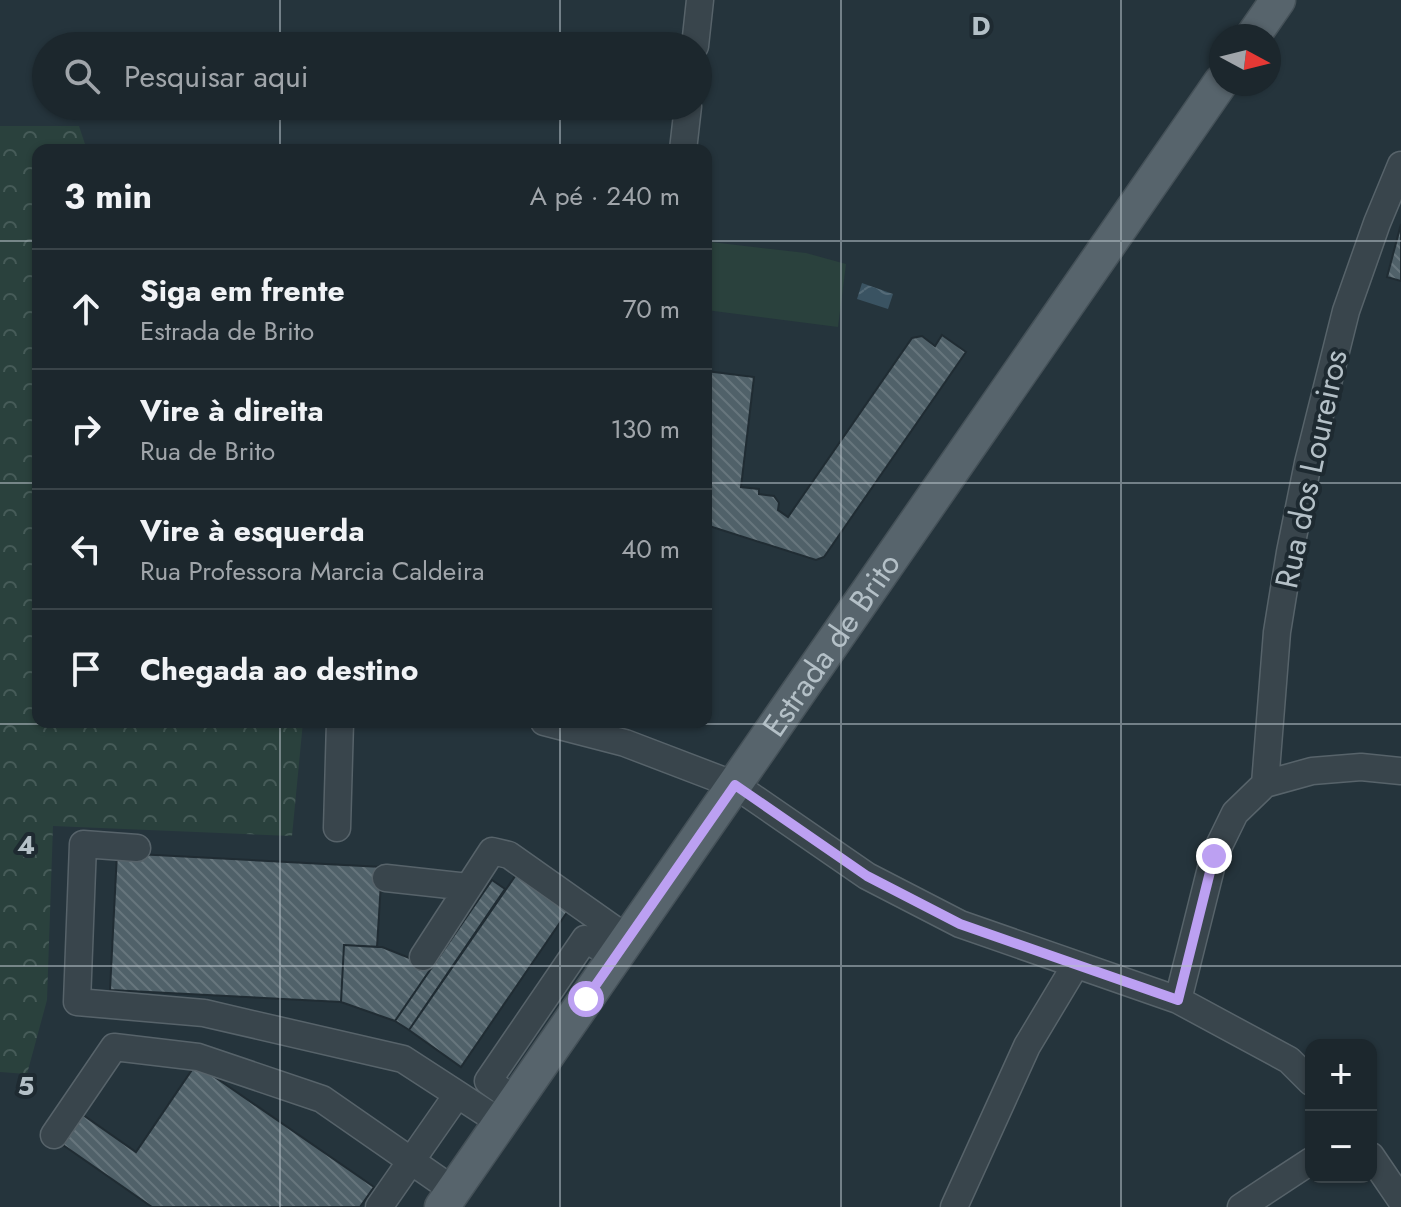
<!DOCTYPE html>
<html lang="pt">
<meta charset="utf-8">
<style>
:root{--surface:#1c272d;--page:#252f35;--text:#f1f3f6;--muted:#a0a5aa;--line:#3a4449}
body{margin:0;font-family:Jost,sans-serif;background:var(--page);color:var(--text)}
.controls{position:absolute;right:24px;bottom:24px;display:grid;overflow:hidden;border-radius:16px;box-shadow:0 2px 6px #0004}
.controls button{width:72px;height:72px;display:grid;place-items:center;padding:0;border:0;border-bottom:2px solid var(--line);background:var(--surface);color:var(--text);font:40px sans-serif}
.compass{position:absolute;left:1209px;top:24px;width:72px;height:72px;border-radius:50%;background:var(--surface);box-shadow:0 2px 6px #0004;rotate:97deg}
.stop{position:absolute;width:24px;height:24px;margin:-18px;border:6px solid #bca0f2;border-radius:50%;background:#fff}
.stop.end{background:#bca0f2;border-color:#fff;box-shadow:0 2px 8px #0008}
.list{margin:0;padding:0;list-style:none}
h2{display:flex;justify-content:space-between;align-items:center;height:104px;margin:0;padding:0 32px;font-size:34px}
h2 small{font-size:26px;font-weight:400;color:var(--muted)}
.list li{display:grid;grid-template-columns:52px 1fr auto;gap:24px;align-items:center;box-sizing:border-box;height:120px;padding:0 32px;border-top:2px solid var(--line)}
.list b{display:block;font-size:30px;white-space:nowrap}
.list p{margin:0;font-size:26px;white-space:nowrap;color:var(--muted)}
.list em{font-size:26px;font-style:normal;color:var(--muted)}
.icon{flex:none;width:44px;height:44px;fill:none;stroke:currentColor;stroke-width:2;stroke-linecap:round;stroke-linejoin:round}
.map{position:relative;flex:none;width:1401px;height:1207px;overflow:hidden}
.search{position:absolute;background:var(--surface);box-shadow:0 2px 6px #0004;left:32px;top:32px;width:680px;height:88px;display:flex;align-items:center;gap:20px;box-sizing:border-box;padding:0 28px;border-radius:44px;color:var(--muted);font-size:30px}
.panel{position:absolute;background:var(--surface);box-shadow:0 2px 6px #0004;left:32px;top:144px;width:680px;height:584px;border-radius:16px}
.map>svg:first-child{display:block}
</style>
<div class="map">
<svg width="1401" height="1207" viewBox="0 0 1401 1207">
<defs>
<pattern id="forest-crowns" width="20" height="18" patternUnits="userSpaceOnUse" patternTransform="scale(2)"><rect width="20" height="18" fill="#2a413d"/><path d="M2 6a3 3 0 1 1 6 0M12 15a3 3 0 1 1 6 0" fill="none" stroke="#465b58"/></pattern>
<pattern id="water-waves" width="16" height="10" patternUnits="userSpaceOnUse" patternTransform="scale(2)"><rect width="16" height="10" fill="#3a5362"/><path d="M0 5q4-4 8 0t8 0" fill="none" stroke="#546a77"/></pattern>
<pattern id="building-back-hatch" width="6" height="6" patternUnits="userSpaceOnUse" patternTransform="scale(2)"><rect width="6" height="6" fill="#506169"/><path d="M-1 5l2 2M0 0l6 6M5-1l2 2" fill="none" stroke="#67767d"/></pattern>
</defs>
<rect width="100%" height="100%" fill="#25343c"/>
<!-- green -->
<path fill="#2a413d" d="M711 242 806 253 846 264 838 327 706 310Z"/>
<!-- forest -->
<path fill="url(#forest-crowns)" d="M0 126H79L87 150H38V722H303L292 836 53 826 47 1000 27 1074 0 1072Z"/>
<!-- water -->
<path fill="url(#water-waves)" d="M862 283 893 294 888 309 857 299Z"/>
<!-- building -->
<path fill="url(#building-back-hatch)" stroke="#202c33" stroke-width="2" d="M1401 224V281L1387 277Z
M942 335 966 352 824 557 816 560 706 525V371L754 377 741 487 759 489V494L774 496 779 503 778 510 788 517 912 338 922 336 935 346Z
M117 853 382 867 377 947 344 945 341 1002 110 990Z
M520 869 572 905 461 1067 409 1030Z
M492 880 505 889 409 1030 395 1021Z
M344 945 382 947 432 967 395 1021 341 1002Z
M196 1064 374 1187 360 1207H152L63 1145 83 1115 136 1152Z"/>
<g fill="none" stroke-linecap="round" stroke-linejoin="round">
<defs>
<path id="minor" d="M695 46 700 0
M683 150 688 106
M544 722 625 743 735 785 867 876 960 924 1178 1000 1289 1060 1311 1082
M1265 784 1277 632 1290 552 1308 463 1346 311 1377 223 1401 165
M337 828 340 722
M137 848 83 844 77 1002 204 1013 403 1059 500 1122
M386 878 468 887
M423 957 492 851 509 855 628 939
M1178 1000 1214 856 1235 813 1265 784 1312 771 1361 767 1401 771
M515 1100 488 1081 585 939 616 957
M54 1135 114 1047 198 1057 322 1099 453 1190
M1371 1156 1401 1200
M379 1207 457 1095
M954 1207 1027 1046 1075 966
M1241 1207 1311 1161"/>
<g id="major">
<path d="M1253 36 1278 0"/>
<path id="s1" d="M442 1207 1221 82"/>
</g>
</defs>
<!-- minor casing -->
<use href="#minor" stroke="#57636a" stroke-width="29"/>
<!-- major casing -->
<use href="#major" stroke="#455158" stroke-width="37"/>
<!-- minor -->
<use href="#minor" stroke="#39454c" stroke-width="26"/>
<!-- major -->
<use href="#major" stroke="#57646c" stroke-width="34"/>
</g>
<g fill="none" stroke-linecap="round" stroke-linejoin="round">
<!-- route -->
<path stroke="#bca0f2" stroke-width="10" d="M586 999 735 785 867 876 960 924 1178 1000 1214 856"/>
</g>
<!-- grid -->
<path fill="none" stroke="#b4c0c7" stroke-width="2" stroke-opacity="0.55" d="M280 0V46M560 0V46M841 0V1207M1121 0V1207M280 106V150M560 106V150M0 241H38M706 241H1401M0 483H38M706 483H1401M280 722V1207M560 722V1207M0 724H1401M0 966H1401"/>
<g text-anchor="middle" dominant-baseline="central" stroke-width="8" stroke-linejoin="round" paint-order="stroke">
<!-- street labels -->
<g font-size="32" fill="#b4c0c7" stroke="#1e2a31">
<text transform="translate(1311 469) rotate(-78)">Rua dos Loureiros</text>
<text stroke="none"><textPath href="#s1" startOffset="684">Estrada de Brito</textPath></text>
</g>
</g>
<g font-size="26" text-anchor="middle" font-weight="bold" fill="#b4c0c7" stroke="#1e2a31" stroke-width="8" stroke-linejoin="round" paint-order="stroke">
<text x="981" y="35">D</text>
<text x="26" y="854">4</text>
<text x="26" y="1095">5</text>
</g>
</svg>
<div class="controls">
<button>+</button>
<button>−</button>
</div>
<svg class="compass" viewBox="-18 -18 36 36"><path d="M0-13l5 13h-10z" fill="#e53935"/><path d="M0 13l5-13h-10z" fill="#a0a5aa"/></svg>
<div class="stop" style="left:586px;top:999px"></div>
<div class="stop end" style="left:1214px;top:856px"></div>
<div class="search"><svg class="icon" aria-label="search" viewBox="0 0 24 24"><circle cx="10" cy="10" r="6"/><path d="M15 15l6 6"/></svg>Pesquisar aqui</div>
<section class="panel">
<h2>3 min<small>A pé · 240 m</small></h2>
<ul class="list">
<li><svg class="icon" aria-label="ahead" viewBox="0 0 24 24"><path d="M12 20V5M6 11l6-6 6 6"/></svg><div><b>Siga em frente</b><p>Estrada de Brito</p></div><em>70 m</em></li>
<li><svg class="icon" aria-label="right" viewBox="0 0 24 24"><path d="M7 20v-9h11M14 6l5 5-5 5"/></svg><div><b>Vire à direita</b><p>Rua de Brito</p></div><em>130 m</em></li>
<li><svg class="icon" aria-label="left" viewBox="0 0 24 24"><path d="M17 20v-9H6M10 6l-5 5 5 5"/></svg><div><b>Vire à esquerda</b><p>Rua Professora Marcia Caldeira</p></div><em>40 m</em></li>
<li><svg class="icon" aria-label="arrive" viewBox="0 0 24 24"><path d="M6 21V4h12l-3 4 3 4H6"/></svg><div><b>Chegada ao destino</b></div></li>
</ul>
</section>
</div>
